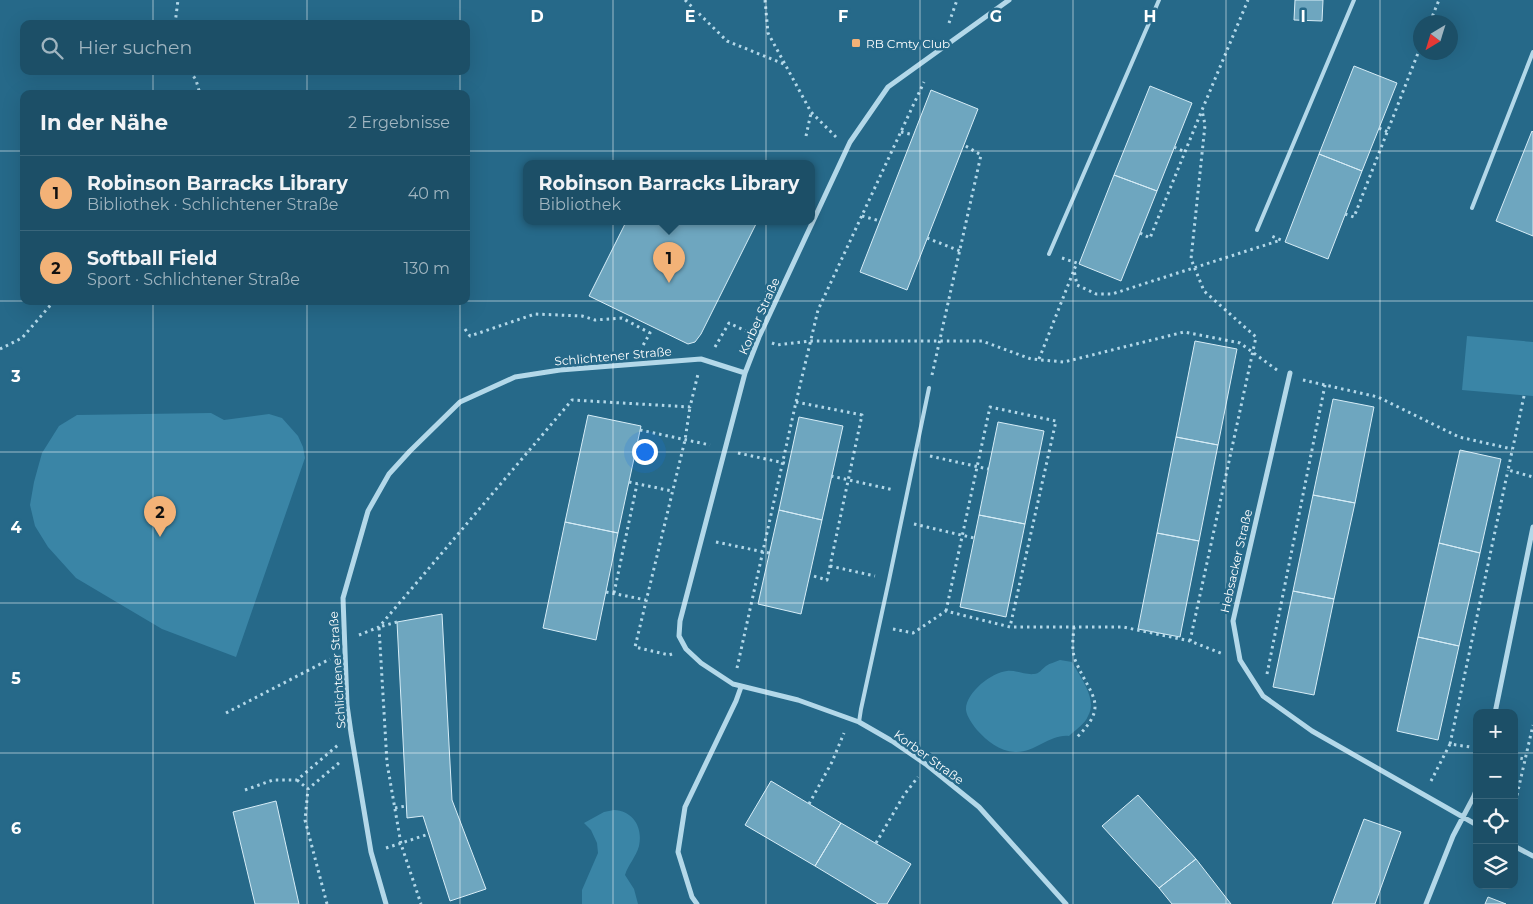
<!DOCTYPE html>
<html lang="de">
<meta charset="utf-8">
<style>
:root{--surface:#1c4f67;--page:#25566d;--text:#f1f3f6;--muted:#a0b5c0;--line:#3a667b;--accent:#f3b277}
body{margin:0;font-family:Montserrat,sans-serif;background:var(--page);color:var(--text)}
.controls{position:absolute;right:15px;bottom:15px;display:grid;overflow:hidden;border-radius:10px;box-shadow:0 5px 20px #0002}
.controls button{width:45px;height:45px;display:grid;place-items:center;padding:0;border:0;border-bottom:1px solid var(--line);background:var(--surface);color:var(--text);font:25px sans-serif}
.compass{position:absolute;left:1413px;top:15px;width:45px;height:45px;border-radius:50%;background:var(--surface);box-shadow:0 5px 20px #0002;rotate:218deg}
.you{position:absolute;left:644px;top:451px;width:18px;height:18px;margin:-12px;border:4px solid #fff;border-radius:50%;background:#1a73e8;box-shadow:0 0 0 8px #1a73e833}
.badge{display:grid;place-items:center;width:32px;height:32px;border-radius:50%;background:var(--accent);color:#111;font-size:16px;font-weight:700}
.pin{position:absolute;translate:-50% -41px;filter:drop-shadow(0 1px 2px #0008)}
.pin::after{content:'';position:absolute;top:26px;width:18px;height:15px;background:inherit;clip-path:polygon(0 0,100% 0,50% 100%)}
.popup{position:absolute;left:523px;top:160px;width:292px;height:65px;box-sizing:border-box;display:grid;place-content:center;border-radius:10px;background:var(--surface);filter:drop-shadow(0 1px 4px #0005);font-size:16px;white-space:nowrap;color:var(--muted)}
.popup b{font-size:19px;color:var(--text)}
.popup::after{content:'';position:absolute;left:50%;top:100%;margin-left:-10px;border:10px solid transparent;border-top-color:var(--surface)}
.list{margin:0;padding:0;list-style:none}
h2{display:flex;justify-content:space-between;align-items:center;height:65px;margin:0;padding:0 20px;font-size:21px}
h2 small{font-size:16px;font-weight:400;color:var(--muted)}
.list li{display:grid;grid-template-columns:32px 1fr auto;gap:15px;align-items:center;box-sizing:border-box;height:75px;padding:0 20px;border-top:1px solid var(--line)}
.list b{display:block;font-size:19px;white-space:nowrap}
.list p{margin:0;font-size:16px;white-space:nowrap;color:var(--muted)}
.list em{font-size:16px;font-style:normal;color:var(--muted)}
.icon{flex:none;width:28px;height:28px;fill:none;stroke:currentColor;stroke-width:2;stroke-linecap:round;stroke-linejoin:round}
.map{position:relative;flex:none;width:1533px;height:904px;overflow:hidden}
.search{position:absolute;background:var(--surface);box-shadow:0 5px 20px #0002;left:20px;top:20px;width:450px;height:55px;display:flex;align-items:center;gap:12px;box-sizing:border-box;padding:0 18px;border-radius:10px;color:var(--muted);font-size:19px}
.panel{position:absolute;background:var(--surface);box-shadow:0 5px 20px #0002;left:20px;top:90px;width:450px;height:215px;border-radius:10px}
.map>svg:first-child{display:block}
</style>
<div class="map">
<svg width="1533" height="904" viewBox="0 0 1533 904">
<rect width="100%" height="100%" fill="#266989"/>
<!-- green -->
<path fill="#3a85a6" d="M1467 336 1533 342V396L1462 390Z
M211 413 224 420 269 414 282 418 298 436 303 447 305 458 236 657 162 629 76 578 48 547 35 526 30 505 34 482 42 453 59 426 77 415Z
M1060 660 1072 662C1080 677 1098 699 1088 716 1085 724 1075 730 1069 736 1050 734 1035 753 1015 752 999 751 987 741 977 730 973 725 967 717 966 710 965 693 992 672 1007 671 1016 670 1025 675 1034 674 1039 674 1042 669 1046 666 1050 663 1056 662 1060 660Z
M614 810C633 811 643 827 639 846 636 857 628 865 625 875L634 889 638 904H582V890L598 853 597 843 591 830 584 823 604 812Z"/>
<!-- building -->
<path fill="#6ea6bf" stroke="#d7edf7" d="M1295 0H1323L1322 21 1294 20Z
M1354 66 1397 83 1362 171 1319 154Z
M1150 86 1192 103 1157 191 1114 175Z
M931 90 978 109 907 290 860 272Z
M1532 131 1533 132V236L1496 221Z
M1319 154 1362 171 1328 259 1285 242Z
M1114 175 1157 191 1121 281 1079 264Z
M626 222H757L701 334 695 342 688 344 589 296Z
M1195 341 1237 349 1218 445 1176 437Z
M1333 399 1374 407 1355 503 1313 495Z
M588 415 641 426 618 533 565 522Z
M799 417 843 426 822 520 779 510Z
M998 422 1044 431 1025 524 979 515Z
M1176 437 1218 445 1199 541 1157 533Z
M1460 450 1501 459 1480 553 1439 543Z
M1313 495 1355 503 1334 599 1293 591Z
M779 510 822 520 801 614 758 604Z
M979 515 1025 524 1006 617 960 607Z
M565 522 618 533 596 640 543 628Z
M1157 533 1199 541 1180 637 1138 629Z
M1439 543 1480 553 1459 646 1418 637Z
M1293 591 1334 599 1314 695 1273 687Z
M442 614 452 800 486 889 450 901 423 816 407 818 397 622Z
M1418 637 1459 646 1438 740 1397 731Z
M771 781 841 823 815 866 745 825Z
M1138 795 1196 859 1159 888 1102 826Z
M276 801 299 904H255L233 812Z
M1364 819 1401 832 1375 904H1332Z
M841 823 911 864 887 904H878L815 866Z
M1196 859 1231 904H1172L1159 888Z
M1488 897 1506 904H1485Z"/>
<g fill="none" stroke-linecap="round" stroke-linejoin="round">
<!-- path -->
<path stroke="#b3d8e9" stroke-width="3" stroke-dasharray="2.5 4" stroke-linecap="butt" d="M685 0 727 41 784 64
M765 0 768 33 811 112 836 137
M1430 22 1439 0
M949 23 957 0
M175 24 178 0
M190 71 196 80 200 94
M1379 128 1388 132
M901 132 914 135
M806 136 811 113
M1174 147 1185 152
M1345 214 1354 217 1420 48
M862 216 880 221
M1140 233 1150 238 1202 110
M927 238 960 251
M1062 258 1077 263 1074 270 1077 285 1096 294H1112L1281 240 1269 235
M465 329 470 336 535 314 582 316 595 320 622 318 650 333 641 349
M772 343 777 345 810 341H982L1031 359 1064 362 1184 332 1240 343 1277 370
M715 347 729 323 746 331
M0 349 22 338 54 301
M1039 359 1074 270
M932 375 981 155 964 145
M1303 380 1378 397 1459 437 1512 449
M1524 396 1508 470 1533 477
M796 402 862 415 827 580 810 575
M640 430 710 445
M738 453 789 464
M930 456 988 469
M831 476 894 490
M629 482 672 491
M914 524 974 538
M716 542 769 553
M830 566 875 576
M606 592 646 600
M614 593 637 484
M946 611 990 407 1056 421 1010 627
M397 622 379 627 387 763 401 844 421 904
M1074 627C1073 638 1071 651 1076 662 1091 697 1110 705 1076 738
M893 629 913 633 946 611 1010 627H1123L1190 641 1223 654
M359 635 379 627 572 400 690 407 698 374
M1190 641 1256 337 1204 291 1191 259 1205 125 1202 110 1248 0
M672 654 669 655 635 647 685 440 690 407
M737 668 796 402 818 310 924 82
M1267 674 1325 385
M226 713 330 659
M1450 744 1508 470
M1514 757 1525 759
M297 780 308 789
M1431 781 1450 744 1477 748
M245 790 273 780H297L338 745
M809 804 832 762 844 733
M395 808 406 806
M1514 808 1533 725
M876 843 904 795 918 777
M386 848 429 834
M327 904 305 820 308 789 340 762"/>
<!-- lane -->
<path stroke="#b3d8e9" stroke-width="4" d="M1472 208 1533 52
M1257 230 1354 0
M1049 254 1159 0
M859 722 861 709 889 580 929 388"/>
<!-- street -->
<path stroke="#b3d8e9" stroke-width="5" d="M1009 0 888 87 850 142 759 337 745 373 680 621 679 636 686 649 701 663 733 684 798 700 859 722 892 741 927 765 979 807 1066 904
M1290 373 1233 621 1240 660 1263 696 1312 731 1477 825
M1495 713 1533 527
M1514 846 1533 856
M386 904 371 852 351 733 347 705 343 598 368 511 389 474 410 451 460 402 515 377 560 370 701 359 745 373
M697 904 692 897 678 852 685 807 736 701 741 687
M1426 904 1453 836 1474 796 1477 788"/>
</g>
<!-- grid -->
<path fill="none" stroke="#fff" stroke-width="1" stroke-opacity="0.55" d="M153 0V24M307 0V24M460 0V24M613 0V904M766 0V904M920 0V904M1073 0V904M1226 0V904M1380 0V904M153 71V94M307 71V94M460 71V94M0 151H24M466 151H1533M0 301H1533M153 301V904M307 301V904M460 301V904M0 452H1533M0 603H1533M0 753H1477M1514 753H1533"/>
<!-- markers -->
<rect fill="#f3b277" stroke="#266989" stroke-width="2" x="851" y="38" width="10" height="10" rx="2.5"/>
<g text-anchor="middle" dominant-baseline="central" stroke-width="5" stroke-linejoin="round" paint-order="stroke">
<!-- poi labels -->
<g font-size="12" fill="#fff" stroke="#266989" text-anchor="start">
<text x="866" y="43">RB Cmty Club</text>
</g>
<!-- street labels -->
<g font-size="12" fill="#fff" stroke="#266989">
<text transform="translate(759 316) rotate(-66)">Korber Straße</text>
<text transform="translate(613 356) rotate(-5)">Schlichtener Straße</text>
<text transform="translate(1236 561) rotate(-77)">Hebsacker Straße</text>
<text transform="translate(337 670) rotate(-94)">Schlichtener Straße</text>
<text transform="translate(929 757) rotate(36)">Korber Straße</text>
</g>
</g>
<g font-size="16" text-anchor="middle" font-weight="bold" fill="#fff" stroke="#266989" stroke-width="5" stroke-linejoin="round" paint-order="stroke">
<text x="537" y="22">D</text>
<text x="690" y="22">E</text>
<text x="843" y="22">F</text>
<text x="996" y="22">G</text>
<text x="1150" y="22">H</text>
<text x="1303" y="22">I</text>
<text x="16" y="382">3</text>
<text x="16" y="533">4</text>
<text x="16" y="684">5</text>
<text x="16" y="834">6</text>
</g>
</svg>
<div class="controls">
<button>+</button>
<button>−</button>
<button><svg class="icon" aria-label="locate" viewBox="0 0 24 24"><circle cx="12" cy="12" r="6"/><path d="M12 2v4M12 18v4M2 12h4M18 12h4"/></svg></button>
<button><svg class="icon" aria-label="layers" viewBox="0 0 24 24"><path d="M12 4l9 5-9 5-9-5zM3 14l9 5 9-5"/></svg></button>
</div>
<svg class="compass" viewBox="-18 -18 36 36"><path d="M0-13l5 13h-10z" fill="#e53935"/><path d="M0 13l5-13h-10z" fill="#a0b5c0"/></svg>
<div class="you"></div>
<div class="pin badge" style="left:669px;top:283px">1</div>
<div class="popup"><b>Robinson Barracks Library</b>Bibliothek</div>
<div class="pin badge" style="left:160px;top:537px">2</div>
<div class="search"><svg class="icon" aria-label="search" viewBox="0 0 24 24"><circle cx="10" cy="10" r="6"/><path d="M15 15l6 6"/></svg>Hier suchen</div>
<section class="panel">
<h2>In der Nähe<small>2 Ergebnisse</small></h2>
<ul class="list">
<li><span class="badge">1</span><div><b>Robinson Barracks Library</b><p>Bibliothek · Schlichtener Straße</p></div><em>40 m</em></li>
<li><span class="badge">2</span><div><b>Softball Field</b><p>Sport · Schlichtener Straße</p></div><em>130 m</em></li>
</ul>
</section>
</div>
